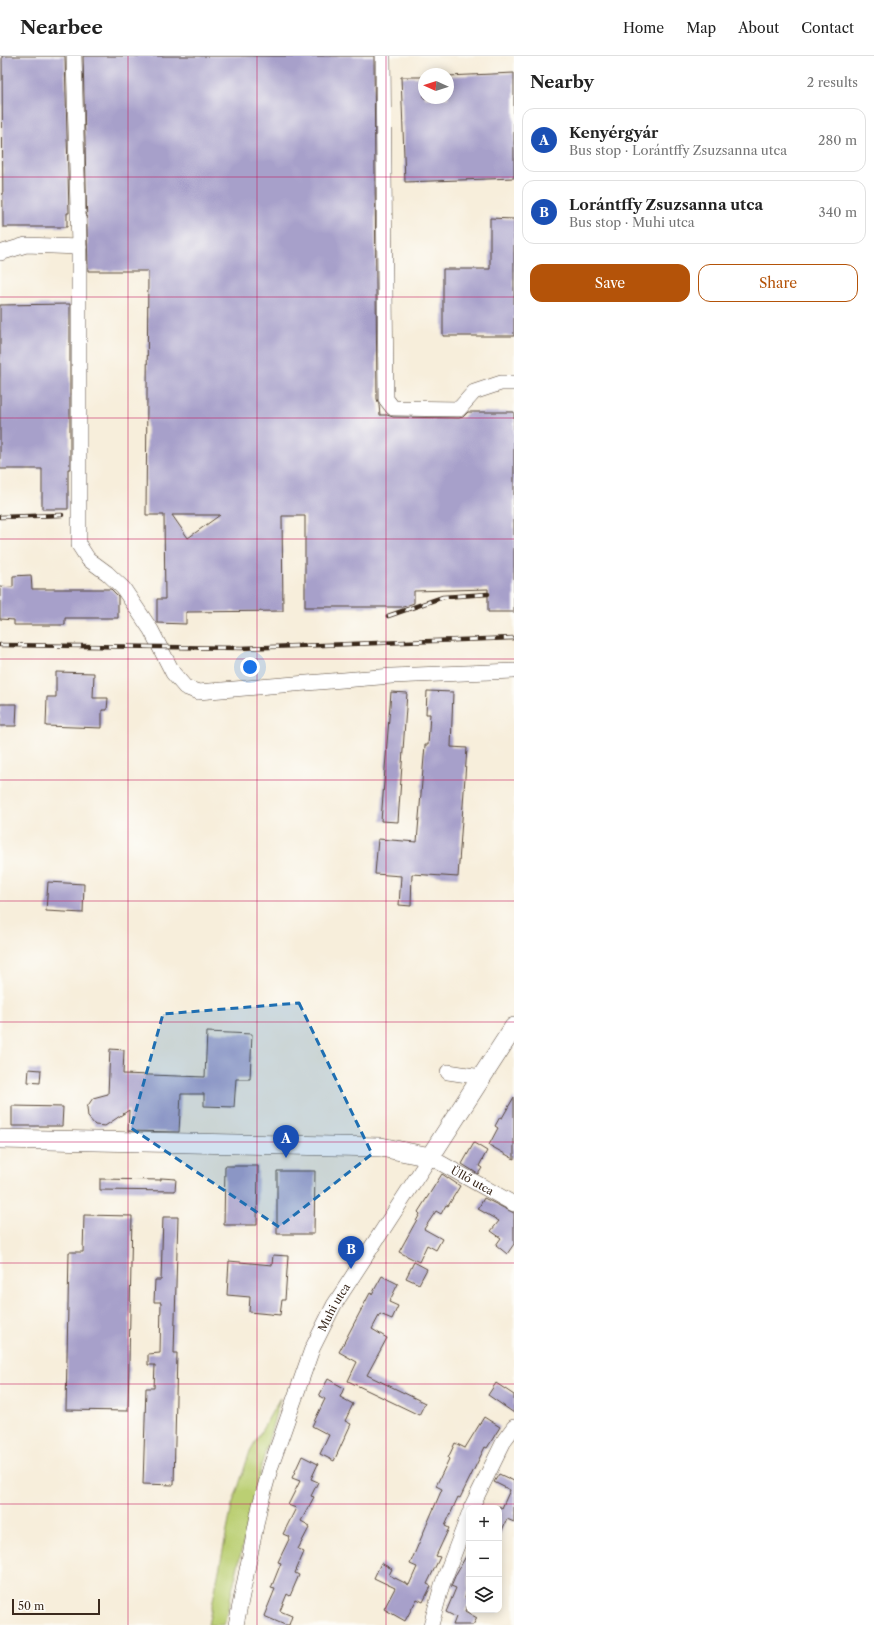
<!DOCTYPE html>
<meta charset="utf-8">
<style>
:root{--surface:#fff;--page:#f2f2f2;--text:#222;--muted:#767676;--line:#e0e0e0;--accent:#b45309}
body{margin:0;font-family:"Libre Caslon Text",serif;background:var(--page);color:var(--text)}
.controls{position:absolute;right:12px;bottom:12px;display:grid;overflow:hidden;border-radius:8px;box-shadow:0 2px 10px #0003}
.controls button{width:36px;height:36px;display:grid;place-items:center;padding:0;border:0;border-bottom:1px solid var(--line);background:var(--surface);color:var(--text);font:20px sans-serif}
.compass{position:absolute;left:418px;top:12px;width:36px;height:36px;border-radius:50%;background:var(--surface);box-shadow:0 2px 10px #0003;rotate:273deg}
.scale{position:absolute;left:12px;bottom:10px;width:88px;box-sizing:border-box;padding-left:4px;border:2px solid #3b2a1e;border-top:0;font-size:11px;line-height:14px;white-space:nowrap;color:#3b2a1e;-webkit-text-stroke:3px #fdfcf7;paint-order:stroke}
.you{position:absolute;left:250px;top:611px;width:14px;height:14px;margin:-10px;border:3px solid #fff;border-radius:50%;background:#1a73e8;box-shadow:0 0 0 6px #1a73e833}
.badge{display:grid;place-items:center;width:26px;height:26px;border-radius:50%;background:var(--accent);color:#fff;font-size:13px;font-weight:700}
.pin{position:absolute;translate:-50% -33px;filter:drop-shadow(0 1px 2px #0008)}
.pin::after{content:'';position:absolute;top:21px;width:14px;height:12px;background:inherit;clip-path:polygon(0 0,100% 0,50% 100%)}
.list{margin:0;padding:0;list-style:none}
h2{display:flex;justify-content:space-between;align-items:center;height:52px;margin:0;padding:0 16px;font-size:17px}
h2 small{font-size:13px;font-weight:400;color:var(--muted)}
.list li{display:grid;grid-template-columns:26px 1fr auto;gap:12px;align-items:center;box-sizing:border-box;height:64px;margin:0 8px 8px;padding:0 8px;border:1px solid var(--line);border-radius:12px}
.list b{display:block;font-size:15px;white-space:nowrap}
.list p{margin:0;font-size:13px;white-space:nowrap;color:var(--muted)}
.list em{font-size:13px;font-style:normal;color:var(--muted)}
.actions{display:flex;gap:8px;padding:12px 16px}
.actions a{flex:1;padding:9px 0;border:1px solid var(--accent);border-radius:12px;text-align:center;font-size:14px;color:var(--accent)}
.actions .main{background:var(--accent);color:#fff}
.icon{flex:none;width:22px;height:22px;fill:none;stroke:currentColor;stroke-width:2;stroke-linecap:round;stroke-linejoin:round}
.map{position:relative;flex:none;width:514px;height:1569px;overflow:hidden}
header{display:flex;align-items:center;gap:24px;box-sizing:border-box;height:56px;padding:0 20px;background:var(--surface);border-bottom:1px solid var(--line)}
header strong{font-size:19px}
nav{display:flex;gap:22px;margin-inline-start:auto;font-size:14px}
main{display:flex}
aside{flex:1;background:var(--surface)}
.map>svg:first-child{display:block}
</style>
<header>
<strong>Nearbee</strong>
<nav><a>Home</a><a>Map</a><a>About</a><a>Contact</a></nav>
</header>
<main>
<div class="map">
<svg width="514" height="1569" viewBox="0 0 514 1569">
<rect width="100%" height="100%" fill="#fdfcf7"/>
<filter id="ink" filterUnits="userSpaceOnUse"><feTurbulence type="fractalNoise" baseFrequency=".025" numOctaves="2"/><feDisplacementMap in="SourceGraphic" scale="8" xChannelSelector="R" yChannelSelector="G"/><feConvolveMatrix kernelMatrix="1 2 1 2 8 2 1 2 1" color-interpolation-filters="sRGB"/></filter>
<filter id="wash" filterUnits="userSpaceOnUse"><feTurbulence type="fractalNoise" baseFrequency=".012" numOctaves="4" result="noise"/><feDisplacementMap in="SourceGraphic" scale="16" xChannelSelector="R" yChannelSelector="G"/><feGaussianBlur stdDeviation="0.9" result="paint"/><feColorMatrix in="noise" values="0 0 0 0 0 0 0 0 0 0 0 0 0 0 0 0 0 1.4 0 .05"/><feComposite in="paint" operator="in"/></filter>
<g filter="url(#wash)">
<rect width="100%" height="100%" fill="#f7eedb"/>
<!-- green -->
<path fill="#bbcf73" stroke="#7b7c48" d="M280 1342 261 1412 224 1569H208L232 1450 250 1395Z"/>
<g id="blocks">
<!-- building -->
<path fill="#a7a0ca" fill-rule="evenodd" d="M2 0H65L69 157H67V171H3Z
M83 0H374L377 343 379 349 380 359H387L393 361 459 362 463 361 468 356H514V556H488V533L414 535V547L403 551H305V460H282L283 555 186 556V568L157 567V543H165L164 459H146L148 215H88ZM172 459H220L188 482Z
M514 17V122L405 126 401 21H424V42H448V20Z
M490 162 514 163V280H443V213H490Z
M70 248V413H68V453H42V413H0V249Z
M31 519 32 533H111L118 540V562H65V569H14V564L0 563V530L13 531V520Z
M56 616 94 617 93 642H108L107 654H102V672L46 670 47 641H56Z
M427 635 453 636 451 691 467 692 458 821 412 818 411 850 399 849 401 820 375 818 378 783 417 786 425 689H428L430 658H426Z
M391 636 407 637 398 766 381 765Z
M0 648H17L16 670H0Z
M48 826 84 828 83 857 46 855Z
M207 976 252 978 250 1023H236L234 1051 204 1050V1038H181L179 1076 128 1075 129 1054 105 1070 95 1069 88 1061 87 1051 93 1042 108 1038 110 993 124 994 123 1018 205 1021Z
M29 1013 41 1014 40 1027 28 1026Z
M514 1041V1103L489 1089 498 1072 495 1070 500 1061 502 1062Z
M12 1050 63 1051 62 1070H12Z
M474 1087 487 1095 479 1110 482 1112 478 1118 462 1108Z
M225 1110H258L257 1169H224Z
M277 1115H315L314 1178H277Z
M442 1118 460 1130 448 1150 446 1149 441 1158 436 1155 424 1173 442 1183 436 1194 427 1189 419 1206 399 1196 420 1158 418 1156Z
M161 1122 176 1123 175 1135 100 1134V1123L161 1124Z
M484 1142 514 1157V1188L507 1198 496 1189 501 1182 491 1175 499 1165 478 1153Z
M84 1159 132 1160 128 1355 66 1354 69 1196H83Z
M163 1161H178L174 1297H177L174 1429 143 1428 146 1332H154L155 1309H148V1298L160 1297 161 1246H154L155 1224H161Z
M273 1199 288 1200 285 1244H282L280 1259 249 1256 250 1241 227 1239 229 1205 272 1209Z
M414 1206 427 1213 419 1228 406 1222Z
M382 1220 398 1228 389 1246 398 1250 392 1263 380 1258 372 1273 387 1282 367 1319 425 1347 419 1359 348 1325 357 1306 339 1296 370 1237 372 1238Z
M328 1323 344 1332 340 1341 353 1348 345 1365 351 1368 334 1405 320 1398 329 1379 312 1370 325 1343 319 1340Z
M496 1327 514 1339V1357L488 1339Z
M484 1361 500 1371 487 1392 485 1391 460 1442 458 1441 445 1470 449 1472 436 1500 440 1501 427 1528 431 1530 423 1546 417 1543 405 1565 384 1553 395 1532 374 1522 381 1507 392 1513 389 1519 409 1529 417 1511 410 1508 442 1433 436 1430 449 1403 448 1402 455 1387 465 1392Z
M302 1400 318 1408 311 1423 318 1426 311 1440 314 1441 301 1465 310 1470 298 1493 304 1496 295 1517 299 1519 290 1540 287 1538 280 1555 292 1560 289 1569H285L264 1560 275 1533 271 1532 281 1507 278 1506 290 1481 283 1478 296 1452 288 1449 300 1425 292 1422Z
M499 1418 514 1425V1466L507 1463 499 1481V1450L502 1452 510 1434 494 1426Z
M469 1495V1534L465 1542 469 1543V1546L465 1555 477 1562 473 1569H453L456 1561 446 1556 456 1532 451 1530 456 1518Z"/>
</g>
</g>
<g filter="url(#ink)">
<use href="#blocks" fill-opacity="0" stroke="#57473a" stroke-width="1"/>
<g fill="none" stroke-linecap="round" stroke-linejoin="round">
<defs>
<g id="minor">
<path d="M383 0 386 343 393 352 459 353 474 336 501 327H514"/>
<path d="M79 191V489L88 503 107 517 123 532 151 574 173 617 185 631 198 636 392 620 514 615"/>
<path d="M0 197 26 189 79 191 74 0"/>
<path d="M448 1016 481 1021"/>
<path d="M471 1452 505 1383 514 1371"/>
<path id="s1" d="M236 1569 260 1449 271 1410 312 1293 334 1249 430 1101 514 1148"/>
<path d="M431 1569 442 1529 469 1458"/>
</g>
<path id="major" d="M0 1083 381 1091 430 1101 514 971"/>
</defs>
<!-- minor casing -->
<use href="#minor" stroke="#57473a" stroke-width="16"/>
<!-- major casing -->
<use href="#major" stroke="#57473a" stroke-width="20"/>
<!-- minor -->
<use href="#minor" stroke="#fff" stroke-width="15"/>
<!-- major -->
<use href="#major" stroke="#fff" stroke-width="19"/>
<defs>
<path id="rail" d="M0 461 62 459
M388 560 443 541 488 538
M0 589 242 592 514 582"/>
</defs>
<!-- rail casing -->
<use href="#rail" stroke="#3b2a1e" stroke-width="4.5"/>
<!-- rail -->
<use href="#rail" stroke="#fdfcf7" stroke-width="3" stroke-dasharray="9" stroke-linecap="butt"/>
</g>
</g>
<!-- marked area -->
<path fill="#1f6fb2" fill-opacity="0.2" stroke="#1f6fb2" stroke-width="3" stroke-dasharray="8 5" stroke-linejoin="round" d="M299 947 372 1098 279 1171 131 1072 163 958Z"/>
<!-- grid -->
<path fill="none" stroke="#c2185b" stroke-width="1" stroke-opacity="0.55" d="M128 0V1569M257 0V1569M386 0V1569M0 121H514M0 241H514M0 362H514M0 483H514M0 603H514M0 724H514M0 845H514M0 966H514M0 1086H514M0 1207H514M0 1328H514M0 1448H514"/>
<g text-anchor="middle" dominant-baseline="central" stroke-width="3" stroke-linejoin="round" paint-order="stroke">
<!-- street labels -->
<g font-size="11" fill="#3b2a1e" stroke="#fdfcf7">
<text stroke="none"><textPath href="#s1" startOffset="561">Üllő utca</textPath></text>
<text stroke="none"><textPath href="#s1" startOffset="334">Muhi utca</textPath></text>
</g>
</g>
</svg>
<div class="controls">
<button>+</button>
<button>−</button>
<button><svg class="icon" aria-label="layers" viewBox="0 0 24 24"><path d="M12 4l9 5-9 5-9-5zM3 14l9 5 9-5"/></svg></button>
</div>
<svg class="compass" viewBox="-18 -18 36 36"><path d="M0-13l5 13h-10z" fill="#e53935"/><path d="M0 13l5-13h-10z" fill="#767676"/></svg>
<div class="scale">50 m</div>
<div class="you"></div>
<div class="pin badge" style="left:286px;top:1102px;background:#1a4fb4">A</div>
<div class="pin badge" style="left:351px;top:1213px;background:#1a4fb4">B</div>
</div>
<aside>
<h2>Nearby<small>2 results</small></h2>
<ul class="list">
<li><span class="badge" style="background:#1a4fb4">A</span><div><b>Kenyérgyár</b><p>Bus stop · Lorántffy Zsuzsanna utca</p></div><em>280 m</em></li>
<li><span class="badge" style="background:#1a4fb4">B</span><div><b>Lorántffy Zsuzsanna utca</b><p>Bus stop · Muhi utca</p></div><em>340 m</em></li>
</ul>
<div class="actions"><a class="main">Save</a><a>Share</a></div>
</aside>
</main>
